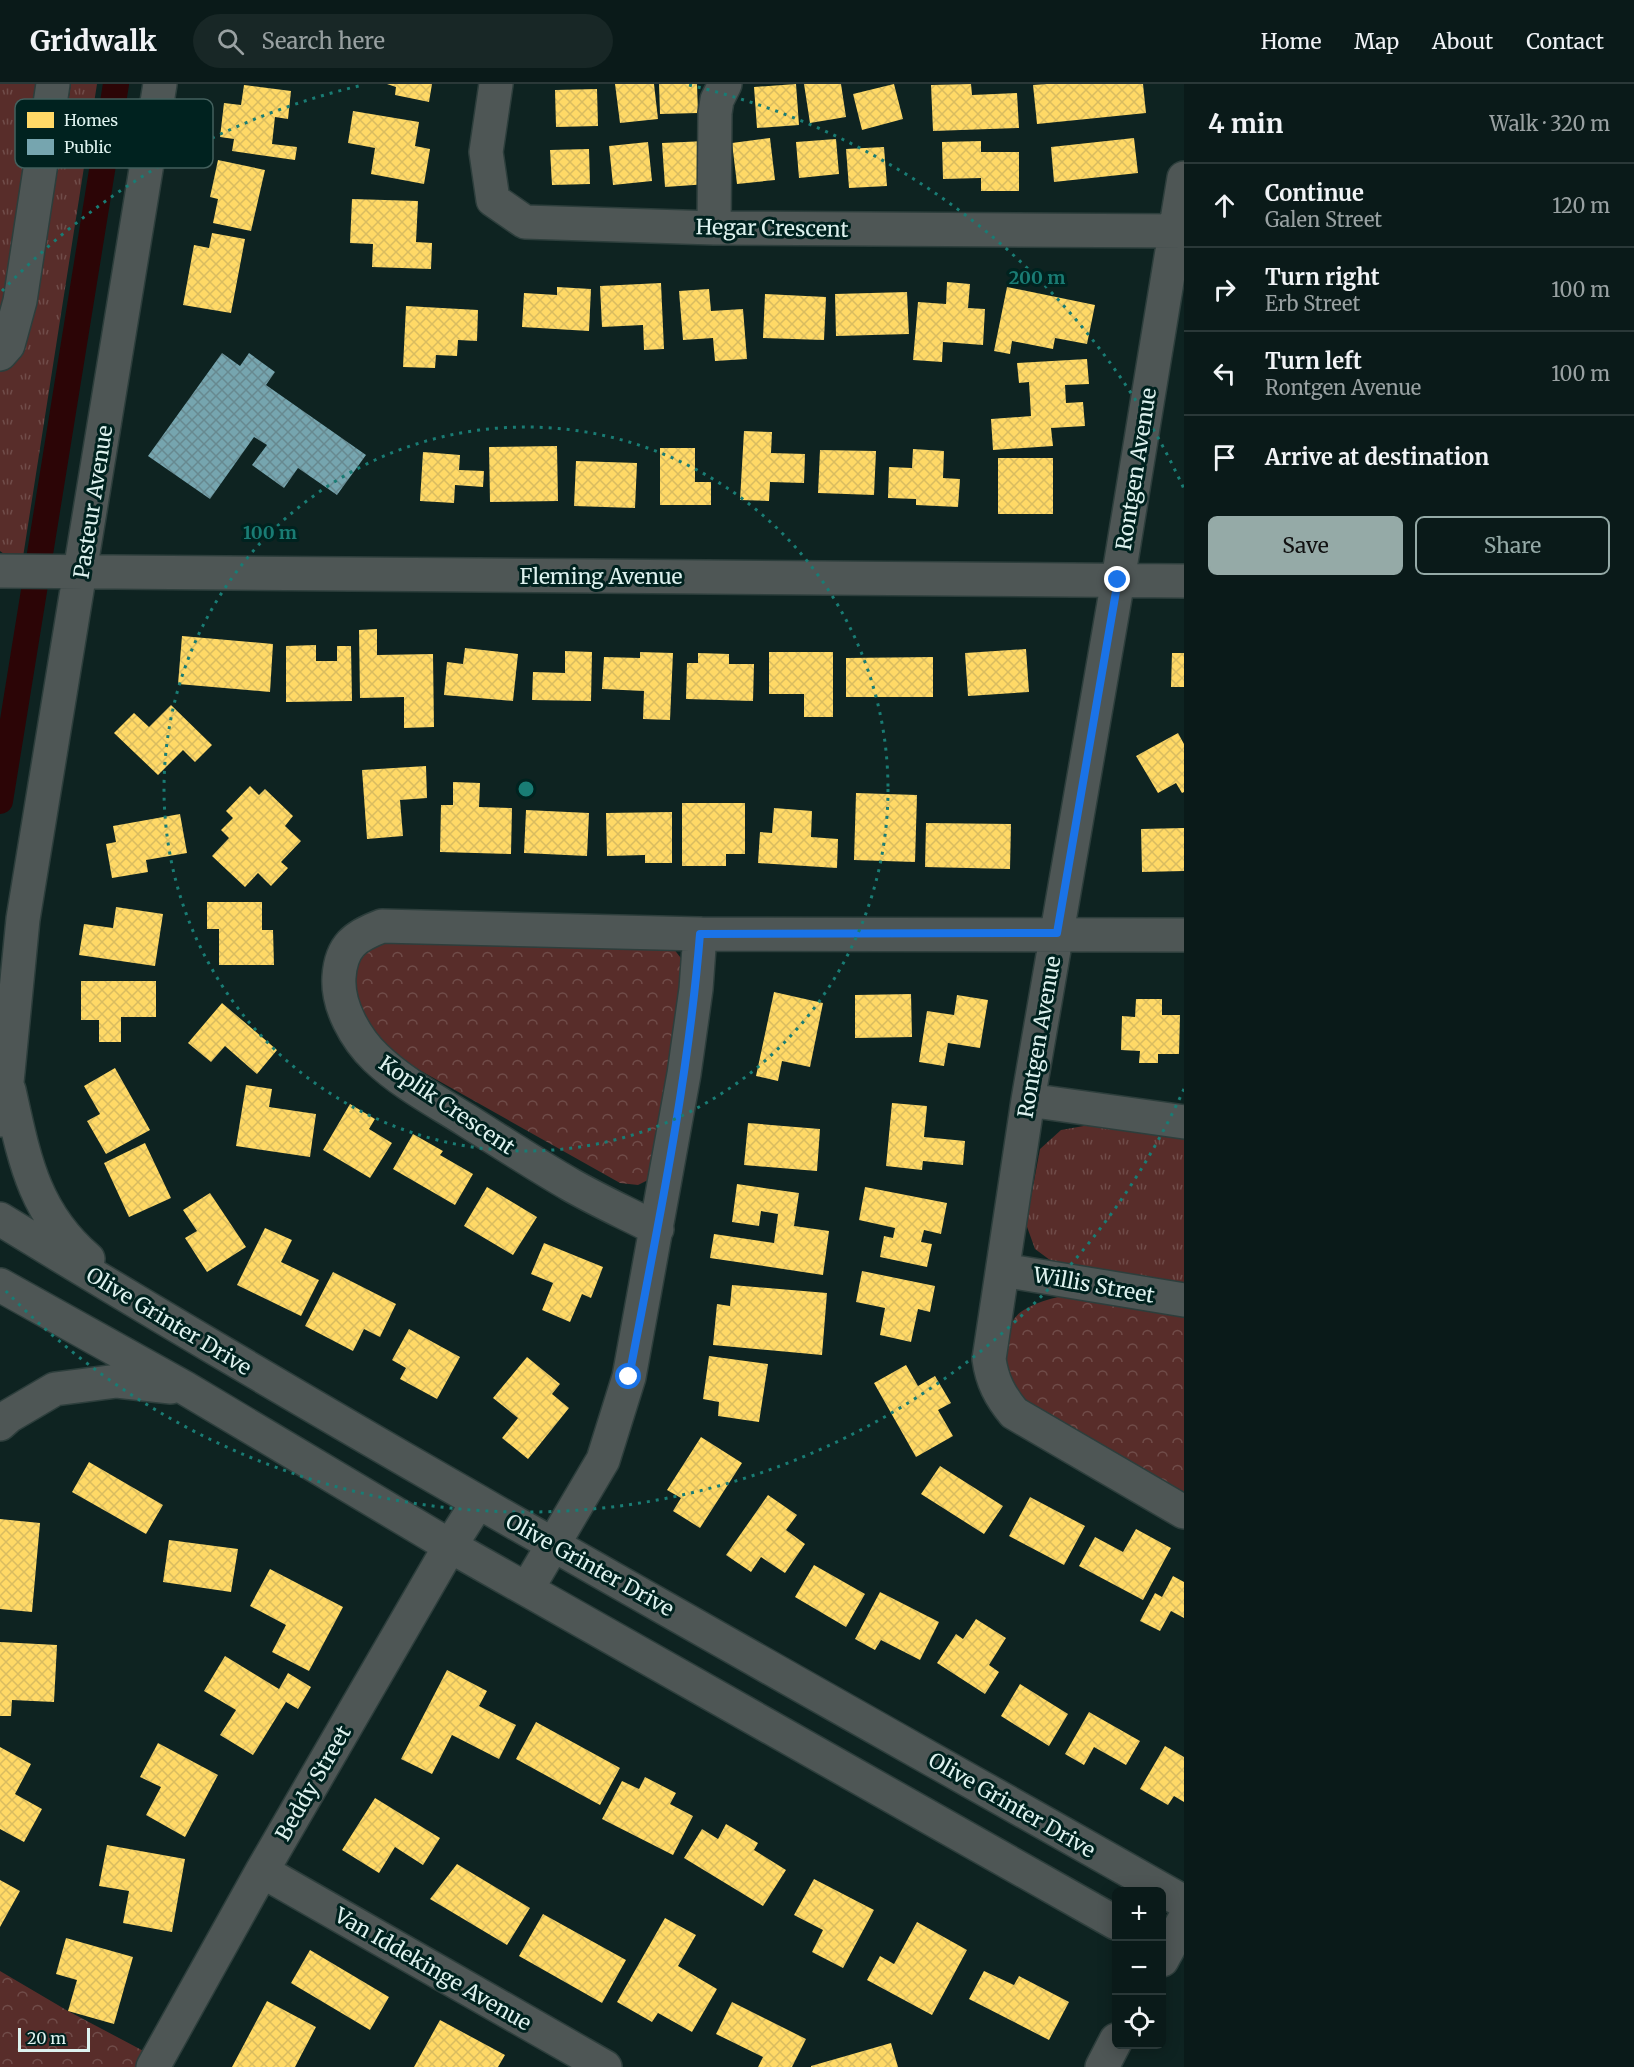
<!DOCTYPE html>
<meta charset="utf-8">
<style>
:root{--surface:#0a1a19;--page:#182726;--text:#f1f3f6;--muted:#99a1a2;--line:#2a3838;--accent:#95aaa7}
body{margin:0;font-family:Merriweather,serif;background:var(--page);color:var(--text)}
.controls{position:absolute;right:18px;bottom:18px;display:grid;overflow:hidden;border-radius:9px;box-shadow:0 3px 15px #0003}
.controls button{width:54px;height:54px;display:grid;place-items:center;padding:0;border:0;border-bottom:2px solid var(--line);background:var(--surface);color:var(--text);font:30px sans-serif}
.scale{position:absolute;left:18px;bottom:15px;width:72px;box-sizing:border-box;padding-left:6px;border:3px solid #def2ef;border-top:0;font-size:16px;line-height:21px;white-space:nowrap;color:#def2ef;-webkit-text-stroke:4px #00221f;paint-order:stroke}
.stop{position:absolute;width:18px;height:18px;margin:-14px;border:4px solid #1a73e8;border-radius:50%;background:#fff}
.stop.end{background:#1a73e8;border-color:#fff;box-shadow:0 2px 6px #0008}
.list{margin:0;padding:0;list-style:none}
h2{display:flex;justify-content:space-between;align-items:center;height:78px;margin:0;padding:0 24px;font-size:26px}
h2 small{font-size:20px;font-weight:400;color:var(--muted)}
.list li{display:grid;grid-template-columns:39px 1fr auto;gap:18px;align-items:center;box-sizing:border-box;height:84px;padding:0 24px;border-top:2px solid var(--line)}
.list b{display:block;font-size:22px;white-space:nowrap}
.list p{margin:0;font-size:20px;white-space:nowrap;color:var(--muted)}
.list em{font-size:20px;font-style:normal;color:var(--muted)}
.actions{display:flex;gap:12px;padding:18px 24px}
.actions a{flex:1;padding:14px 0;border:2px solid var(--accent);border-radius:9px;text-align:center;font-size:21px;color:var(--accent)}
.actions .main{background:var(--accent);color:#111}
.icon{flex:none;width:33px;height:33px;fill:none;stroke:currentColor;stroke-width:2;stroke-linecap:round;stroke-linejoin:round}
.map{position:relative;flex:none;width:1184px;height:1983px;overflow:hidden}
header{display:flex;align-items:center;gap:36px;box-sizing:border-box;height:84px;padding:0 30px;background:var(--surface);border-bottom:2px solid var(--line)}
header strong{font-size:28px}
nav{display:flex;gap:33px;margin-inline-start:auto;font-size:21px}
.search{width:420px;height:54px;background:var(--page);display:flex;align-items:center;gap:15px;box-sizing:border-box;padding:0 21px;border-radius:33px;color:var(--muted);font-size:22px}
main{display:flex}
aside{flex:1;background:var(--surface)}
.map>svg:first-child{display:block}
</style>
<header>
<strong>Gridwalk</strong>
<div class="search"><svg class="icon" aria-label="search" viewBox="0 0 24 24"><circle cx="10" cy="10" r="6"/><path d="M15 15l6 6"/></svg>Search here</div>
<nav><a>Home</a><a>Map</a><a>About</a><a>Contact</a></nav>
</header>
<main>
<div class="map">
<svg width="1184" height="1983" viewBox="0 0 1184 1983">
<defs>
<pattern id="grass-tufts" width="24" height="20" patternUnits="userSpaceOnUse" patternTransform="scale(1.5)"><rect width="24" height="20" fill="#582d2a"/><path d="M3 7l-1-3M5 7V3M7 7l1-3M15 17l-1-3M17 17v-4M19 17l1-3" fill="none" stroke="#704c49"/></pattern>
<pattern id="forest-crowns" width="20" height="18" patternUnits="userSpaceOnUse" patternTransform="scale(1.5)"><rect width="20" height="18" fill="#582d2a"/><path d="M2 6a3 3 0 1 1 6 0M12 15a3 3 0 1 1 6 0" fill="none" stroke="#704c49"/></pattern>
<pattern id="homes-cross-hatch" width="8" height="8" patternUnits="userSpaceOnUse" patternTransform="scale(1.5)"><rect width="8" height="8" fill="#ffd966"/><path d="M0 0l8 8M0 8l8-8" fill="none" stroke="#d9bc60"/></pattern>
<pattern id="public-cross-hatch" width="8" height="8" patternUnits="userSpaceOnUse" patternTransform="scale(1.5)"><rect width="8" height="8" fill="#76a5af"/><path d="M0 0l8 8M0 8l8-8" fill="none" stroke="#678990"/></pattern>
</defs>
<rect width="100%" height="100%" fill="#0e2321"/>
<!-- grass -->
<path fill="url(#grass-tufts)" d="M0 0H42L0 253Z
M71 0H97L23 473 4 470 0 467V282L19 266 36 224Z
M1095 1040 1184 1053V1200L1054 1179 1035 1165 1026 1140 1040 1065 1061 1046Z"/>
<!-- forest -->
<path fill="url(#forest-crowns)" d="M374 857 670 860 687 882 654 1093 638 1101 620 1099 398 974 378 957 362 929 356 902V878Z
M1073 1210 1184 1227V1409L1035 1324C1029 1319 1021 1315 1016 1310 999 1291 999 1255 1014 1235 1024 1220 1056 1213 1073 1210Z
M0 1887 68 1927 153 1972 146 1983H0Z"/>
<!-- homes -->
<path fill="url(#homes-cross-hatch)" d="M387 0H432L429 18 395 11 396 3Z
M615 0H654L658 35 620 39Z
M659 0H697L698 29 660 30Z
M796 0 799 41 757 44 754 3Z
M804 0H841L846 33 810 39Z
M894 0 903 35 862 46 853 10Z
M971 0 972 11 1017 9 1019 44 933 47 931 1Z
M1047 0H1143L1146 29 1037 40 1033 1Z
M244 1 291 7 288 35 275 33 272 60 297 63 295 76 232 67 234 55 220 53 224 19 241 21Z
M597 5 598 42 556 43 555 6Z
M353 27 419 38 415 62 430 65 424 100 371 90 375 64 348 59Z
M770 54 775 96 737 100 732 59Z
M1134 54 1138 89 1054 98 1051 63Z
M836 55 839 90 799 94 796 58Z
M706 57 708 100 665 103 662 59Z
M981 57V68H1019V107H981V94L943 95 942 58Z
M648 58 652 97 613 101 609 62Z
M884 63 887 102 849 104 846 65Z
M589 65 590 100 552 101 550 66Z
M218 76 265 86 251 147 213 139 218 115 210 113Z
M352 115 418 117 416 158 432 159 431 185 372 183 373 160 350 159Z
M212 149 245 155 231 229 183 221 194 161 209 164Z
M947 198 970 200 968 224 985 225 983 261 943 258 942 278 913 276 918 218 946 220Z
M661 199 664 265 644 266 643 241 602 243 600 202Z
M557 203 591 205 589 247 522 243 524 209 557 211Z
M1007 203 1095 221 1087 260 1055 254 1053 265 1012 257 1010 270 994 267Z
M709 205 711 227 743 225 747 275 715 277 713 254 683 256 679 207Z
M907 208 909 250 836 252 835 210Z
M765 210 826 213 824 256 763 254Z
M406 222 478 226 477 257 458 256 457 272 436 271 435 284 403 283Z
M1087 275 1089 300 1065 301 1066 319 1083 318 1085 342 1051 344 1053 362 993 366 991 335 1031 332 1029 298 1019 299 1017 279Z
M744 347 772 348 771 369 805 370 804 399 770 398 769 417 740 416Z
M557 362 558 417 490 418 489 363Z
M660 364H695V398H711V421H660Z
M913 365 944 367 943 394 960 395 958 423 916 421V415L888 414 889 383 912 384Z
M820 366 876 367 874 411 818 409Z
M423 368 460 371 459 386 484 387 483 403 455 401 454 419 420 417Z
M998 374H1053V430H998Z
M576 377 637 379 635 424 574 422Z
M377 545V571L433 570 434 643 404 644V613L360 614 359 546Z
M182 552 273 560 270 608 178 600Z
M316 561V577H337V562H351L352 617 286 618V562Z
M465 564 518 570 513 617 444 611 447 578 463 580Z
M1026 565 1029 608 968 612 965 569Z
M565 567 592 568 591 617 532 616 533 588 565 589Z
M640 568 673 569 670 636 643 635 644 607 602 605 604 573 640 574Z
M769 568H833V633H804V610H769Z
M698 569 729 570V580H754L753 617 686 615 687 579H698Z
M1172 569H1184V603H1171Z
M933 573V613H846V574Z
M171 621 212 661 195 678 183 666 158 691 114 649 134 629 149 643Z
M1178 649 1184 660V708L1182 709 1176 699 1158 709 1136 672Z
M426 682 427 714 400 716 403 752 367 755 362 686Z
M453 698 480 699 479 723 512 724 511 770 440 768 441 721H453Z
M250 702 259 711 265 705 293 732 285 742 301 757 281 778 288 784 271 802 258 789 245 803 212 772 229 754 221 746 233 734 226 727Z
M856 709 917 711 915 778 854 776Z
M682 719H745V770H726V782H682Z
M774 724 812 727 811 753 838 755 837 784 758 779 760 748 772 749Z
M526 726 589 729 587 772 524 769Z
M672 728V779H645V771L607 772 606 729Z
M180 730 187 769 146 776 148 788 112 794 106 760 116 758 113 742Z
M926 739 1011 740 1010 785 925 783Z
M1184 744V787L1142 788 1141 745Z
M207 818H262V846H273L274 881H219V845H207Z
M116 823 163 830 155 882 79 871 84 840 113 844Z
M81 897H156V933H121V958H99V936H81Z
M774 908 823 919 810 983 782 977 778 997 756 992Z
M911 910 912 953 855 954V911Z
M957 911 988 916 980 964 948 959 944 982 919 978 927 927 954 931Z
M1136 915H1162V931H1180L1179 970H1158V979H1139L1140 967 1121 966 1122 932 1135 933Z
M222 919 277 966 257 990 225 962 211 978 188 959Z
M115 984 150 1046 106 1070 87 1037 100 1030 84 1002Z
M246 1001 272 1005 269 1023 316 1030 310 1073 236 1062Z
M892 1019 927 1022 924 1053 965 1057 963 1081 923 1077 922 1086 886 1082Z
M350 1020 375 1035 369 1045 392 1059 370 1094 323 1066Z
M748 1039 820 1045 817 1087 744 1081Z
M413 1050 443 1067 440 1071 473 1090 455 1121 393 1085Z
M145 1059 171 1114 129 1133 104 1079Z
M737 1100 799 1109 794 1142 829 1147 823 1191 710 1174 714 1150 774 1159 778 1130 761 1127 759 1142 732 1138Z
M487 1103 537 1133 513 1171 464 1142Z
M865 1103 947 1119 941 1150 924 1146 921 1158 932 1160 927 1183 880 1173 884 1152 893 1154 895 1144 859 1136Z
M210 1109 246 1163 207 1188 185 1154 197 1147 183 1126Z
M265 1144 292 1156 281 1178 319 1196 301 1232 237 1201Z
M544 1159 603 1183 591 1214 582 1210 570 1238 542 1226 553 1199 531 1190Z
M862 1187 935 1202 930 1228 918 1225 911 1258 880 1251 885 1224 856 1218Z
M333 1188 396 1220 380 1253 364 1245 353 1267 305 1242Z
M732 1201 827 1209 822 1271 713 1261 717 1220 730 1222Z
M409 1245 460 1273 437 1315 400 1295 406 1284 392 1276Z
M709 1272 768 1280 759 1338 718 1332 719 1318 703 1315Z
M527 1273 560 1300 552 1310 569 1324 528 1375 502 1354 518 1334 493 1314Z
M906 1281 918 1302 935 1292 951 1319 938 1326 953 1352 916 1373 874 1299Z
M701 1353 742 1379 700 1444 673 1427 681 1414 667 1406Z
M89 1378 163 1421 146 1450 72 1408Z
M940 1382 1003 1422 984 1450 921 1410Z
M768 1411 797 1431 786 1446 805 1460 785 1489 761 1473 751 1488 726 1471Z
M1030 1413 1085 1442 1064 1481 1009 1452Z
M0 1435 40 1439 32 1528 0 1525Z
M1136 1445 1171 1464 1143 1516 1079 1482 1095 1453 1123 1468Z
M169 1456 238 1465 231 1508 163 1498Z
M814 1481 865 1510 846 1543 795 1513Z
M270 1485 343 1523 309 1587 272 1568 286 1541 250 1522Z
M1173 1492 1184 1498V1534L1171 1527 1160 1547 1140 1537 1155 1509 1162 1513Z
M880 1508 939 1538 920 1576 881 1556 875 1566 855 1555Z
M976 1535 1006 1554 989 1581 999 1588 985 1610 937 1579 956 1550 963 1555Z
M0 1558 57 1561 54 1618 12 1616 11 1632H0Z
M225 1572 279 1605 288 1589 311 1603 298 1625 286 1618 253 1671 220 1651 236 1626 204 1607Z
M447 1586 487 1607 479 1622 516 1641 499 1675 452 1651 432 1690 401 1675Z
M1020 1600 1068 1630 1049 1662 1001 1632Z
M1089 1628 1140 1657 1126 1681 1094 1663 1084 1681 1065 1670Z
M536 1638 620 1684 600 1721 516 1675Z
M158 1659 218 1691 185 1753 146 1731 161 1703 140 1693Z
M1165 1662 1184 1673V1718L1174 1712 1168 1721 1140 1705Z
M0 1663 31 1680 15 1710 42 1725 24 1758 0 1745Z
M645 1693 676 1709 670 1720 693 1732 673 1771 602 1735 622 1697 639 1705Z
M375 1714 440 1754 423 1781 395 1763 379 1789 342 1766Z
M726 1740 758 1759 754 1766 786 1786 763 1822 684 1774 702 1745 718 1755Z
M107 1761 185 1775 172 1848 123 1839 129 1807 99 1802Z
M457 1780 530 1824 507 1861 430 1815Z
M814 1795 874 1826 843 1884 812 1868 823 1846 794 1831Z
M0 1796 20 1807 0 1843Z
M543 1830 626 1876 602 1919 519 1872Z
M665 1834 696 1851 678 1882 717 1905 692 1948 658 1929 652 1938 617 1918Z
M917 1838 967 1866 932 1931 867 1896 880 1872 894 1880Z
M66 1854 133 1873 114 1940 68 1927 77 1896 56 1890Z
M310 1866 389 1913 370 1946 291 1899Z
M984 1887 1014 1901 1019 1892 1069 1918 1049 1956 969 1915Z
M267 1917 316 1943 295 1983H232Z
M732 1918 806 1955 792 1983H758L763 1973 716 1950Z
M440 1936 505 1971 498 1983H414Z
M891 1959 898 1983H811V1982Z"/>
<!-- public -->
<path fill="url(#public-cross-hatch)" d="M222 269 240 282 249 269 275 288 266 301 366 371 337 411 298 384 284 404 252 381 267 361 254 353 210 415 148 372Z"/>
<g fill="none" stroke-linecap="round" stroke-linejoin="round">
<!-- canal -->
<path stroke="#2c0506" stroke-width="26" d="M0 717 116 0"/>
<defs>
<path id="minor" d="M496 0 486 68 493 116 525 138 714 144 1184 147
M1184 94 1118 496 1028 1016 989 1275C992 1297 1000 1312 1014 1329L1184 1428
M714 144 715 29 717 16 725 0
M0 270 8 261 20 217 53 0
M0 487 1184 497
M9 1006C24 1073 33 1128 88 1175
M1028 1016 1184 1038
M0 1036 7 998 23 835 160 0
M0 1135C389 1373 788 1593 1184 1818
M657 1145C628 1130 599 1117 571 1101 536 1081 501 1058 466 1036 436 1017 402 999 376 974 356 955 337 922 339 893 341 862 355 852 382 842L700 850 1184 851
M1003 1186 1184 1216
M0 1201 185 1304 450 1462 1116 1839
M0 1340 9 1332 55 1305 117 1297 171 1303
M527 1505 603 1376 629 1293 684 990 696 905 700 850
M262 1787 605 1983
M1162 1876 1184 1836
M153 1983 262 1787 450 1462 478 1418
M1102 1983 1116 1956"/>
</defs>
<!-- minor casing -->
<use href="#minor" stroke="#2d3e3c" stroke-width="36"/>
<!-- minor -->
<use href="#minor" stroke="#4e5655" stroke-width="33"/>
</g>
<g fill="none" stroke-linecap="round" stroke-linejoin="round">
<!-- route -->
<path stroke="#1a73e8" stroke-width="8" d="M629 1293C657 1146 688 999 700 850L1057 849 1118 496"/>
</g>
<!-- distance rings -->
<g fill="none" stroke="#197c74" stroke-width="3" stroke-dasharray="3 6">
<circle cx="526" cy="705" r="362"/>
<path d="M1184 1005A723 723 0 0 1 2 1203M2 207A723 723 0 0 1 363 1M689 1A723 723 0 0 1 1184 405"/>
</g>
<g text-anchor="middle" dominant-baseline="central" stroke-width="6" stroke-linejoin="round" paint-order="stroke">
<!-- street labels -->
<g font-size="21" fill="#def2ef" stroke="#00221f">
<text transform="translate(772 144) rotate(1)">Hegar Crescent</text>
<text transform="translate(1136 385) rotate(-81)">Rontgen Avenue</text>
<text transform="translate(93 418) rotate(-81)">Pasteur Avenue</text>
<text x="601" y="492">Fleming Avenue</text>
<text transform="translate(1039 953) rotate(-80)">Rontgen Avenue</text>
<text transform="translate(447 1021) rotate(34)">Koplik Crescent</text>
<text transform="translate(1094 1201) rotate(10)">Willis Street</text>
<text transform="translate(169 1237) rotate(31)">Olive Grinter Drive</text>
<text transform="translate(590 1481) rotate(29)">Olive Grinter Drive</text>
<text transform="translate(313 1699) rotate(-60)">Beddy Street</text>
<text transform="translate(1012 1721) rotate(30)">Olive Grinter Drive</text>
<text transform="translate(433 1885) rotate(30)">Van Iddekinge Avenue</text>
</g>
</g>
<!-- legend -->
<rect x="15" y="15" width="198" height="69" rx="9" fill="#00221f" stroke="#43605d" stroke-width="1.5"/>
<rect x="27" y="28" width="27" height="16" fill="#ffd966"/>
<rect x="27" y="55" width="27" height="16" fill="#76a5af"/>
<g font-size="16" fill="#def2ef">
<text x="64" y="42">Homes</text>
<text x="64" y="69">Public</text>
</g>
<circle cx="526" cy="705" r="9" fill="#197c74" stroke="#00221f" stroke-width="3"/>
<g font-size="18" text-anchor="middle" font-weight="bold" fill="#197c74" stroke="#00221f" stroke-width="6" stroke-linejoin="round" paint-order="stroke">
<text x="1037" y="200">200 m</text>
<text x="270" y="455">100 m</text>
</g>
</svg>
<div class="controls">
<button>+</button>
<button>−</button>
<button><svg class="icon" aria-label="locate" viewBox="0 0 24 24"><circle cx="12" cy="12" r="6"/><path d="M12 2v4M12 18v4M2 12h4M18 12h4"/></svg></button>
</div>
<div class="scale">20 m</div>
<div class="stop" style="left:629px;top:1293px"></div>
<div class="stop end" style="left:1118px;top:496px"></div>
</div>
<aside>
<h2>4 min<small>Walk · 320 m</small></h2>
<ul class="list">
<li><svg class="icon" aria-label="ahead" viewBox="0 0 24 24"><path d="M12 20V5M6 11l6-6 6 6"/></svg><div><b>Continue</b><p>Galen Street</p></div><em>120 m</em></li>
<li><svg class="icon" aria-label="right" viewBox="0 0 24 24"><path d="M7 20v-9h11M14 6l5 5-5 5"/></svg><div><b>Turn right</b><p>Erb Street</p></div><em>100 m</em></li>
<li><svg class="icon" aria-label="left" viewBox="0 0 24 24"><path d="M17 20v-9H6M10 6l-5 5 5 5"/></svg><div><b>Turn left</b><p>Rontgen Avenue</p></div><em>100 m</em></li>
<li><svg class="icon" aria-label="arrive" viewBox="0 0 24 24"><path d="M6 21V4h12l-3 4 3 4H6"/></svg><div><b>Arrive at destination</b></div></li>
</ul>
<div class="actions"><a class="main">Save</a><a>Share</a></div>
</aside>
</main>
